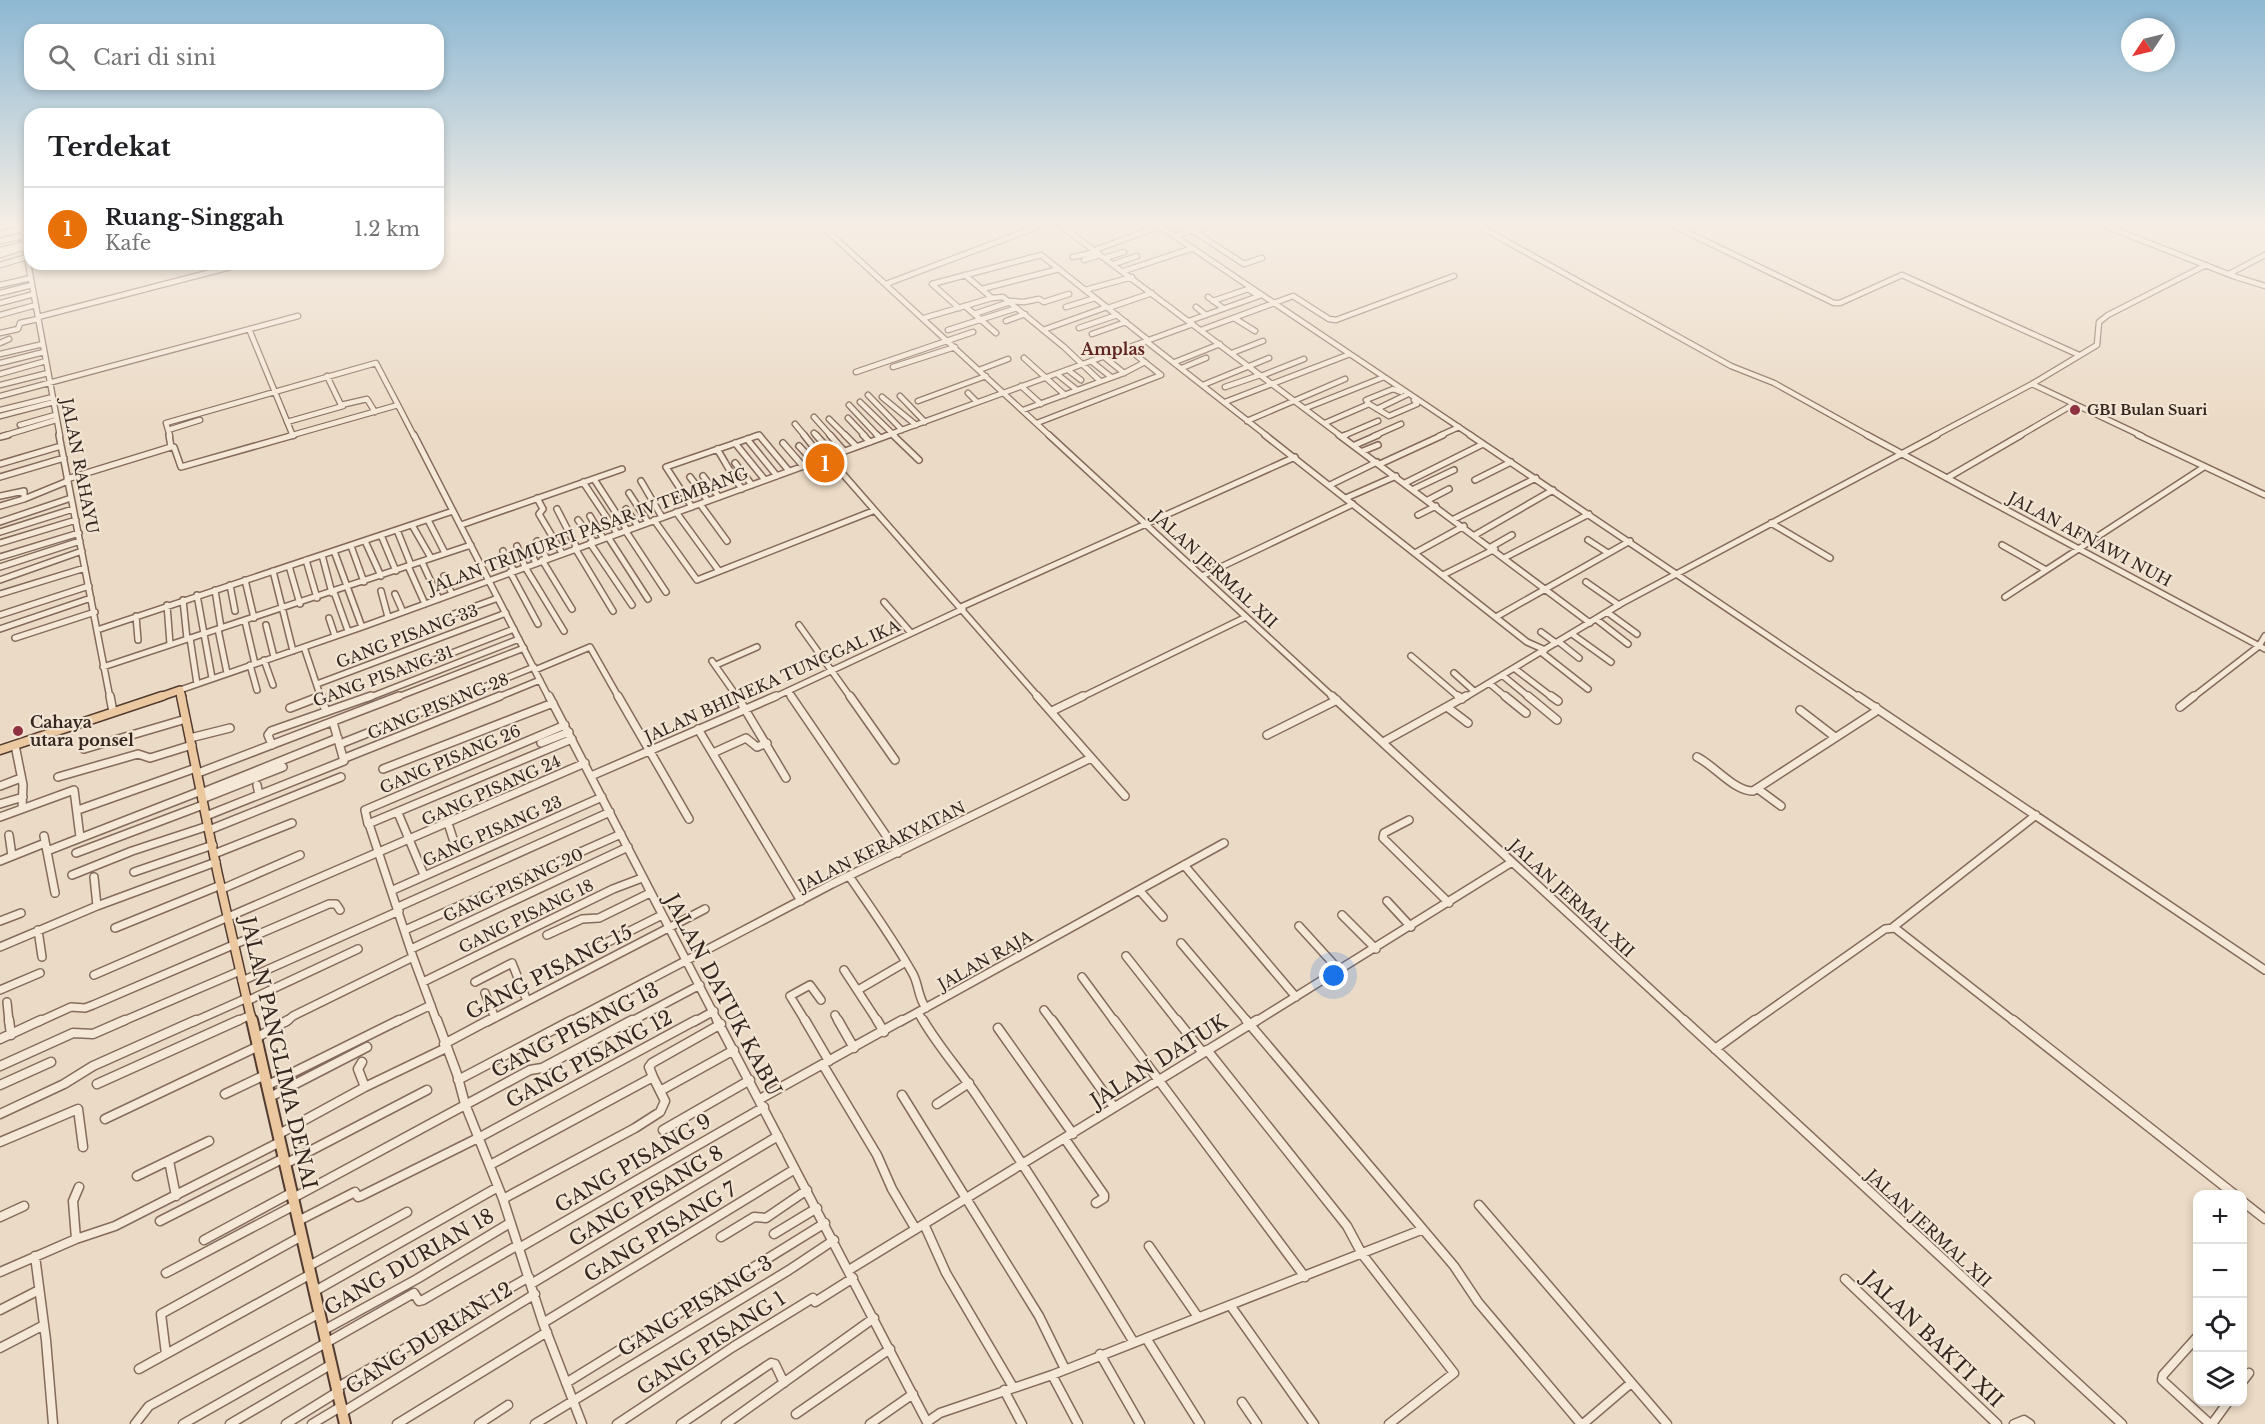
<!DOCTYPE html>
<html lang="id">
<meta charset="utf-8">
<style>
:root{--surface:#fff;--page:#f2f2f2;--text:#202124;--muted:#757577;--line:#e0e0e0;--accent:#111827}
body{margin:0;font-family:"Libre Baskerville",serif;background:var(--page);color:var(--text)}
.controls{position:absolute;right:18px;bottom:18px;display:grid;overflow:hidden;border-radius:12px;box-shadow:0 3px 9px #0003}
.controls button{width:54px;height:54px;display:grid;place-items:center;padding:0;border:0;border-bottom:2px solid var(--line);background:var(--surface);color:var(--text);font:30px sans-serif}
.compass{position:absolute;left:2121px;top:18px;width:54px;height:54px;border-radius:50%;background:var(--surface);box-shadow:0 3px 9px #0003;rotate:235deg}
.you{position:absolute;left:1334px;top:976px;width:21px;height:21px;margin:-15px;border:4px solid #fff;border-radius:50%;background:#1a73e8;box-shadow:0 0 0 9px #1a73e833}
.badge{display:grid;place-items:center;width:39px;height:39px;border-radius:50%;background:var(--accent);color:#fff;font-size:20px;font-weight:700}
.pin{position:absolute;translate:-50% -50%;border:3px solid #fff;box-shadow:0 2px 6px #0006}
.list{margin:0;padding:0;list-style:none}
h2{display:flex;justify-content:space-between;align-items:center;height:78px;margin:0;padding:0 24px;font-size:26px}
h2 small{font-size:20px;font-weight:400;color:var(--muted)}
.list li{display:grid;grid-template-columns:39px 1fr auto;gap:18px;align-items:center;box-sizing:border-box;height:84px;padding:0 24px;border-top:2px solid var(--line)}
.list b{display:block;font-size:22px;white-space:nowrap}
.list p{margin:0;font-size:20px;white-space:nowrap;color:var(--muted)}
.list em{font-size:20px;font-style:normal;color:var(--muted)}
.icon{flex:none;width:33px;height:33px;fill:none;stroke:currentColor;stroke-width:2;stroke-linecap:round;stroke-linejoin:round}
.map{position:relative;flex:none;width:2265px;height:1424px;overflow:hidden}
.search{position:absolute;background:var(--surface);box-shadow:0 3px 9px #0003;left:24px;top:24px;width:420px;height:66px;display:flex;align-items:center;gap:15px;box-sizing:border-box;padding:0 21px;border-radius:18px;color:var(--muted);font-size:22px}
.panel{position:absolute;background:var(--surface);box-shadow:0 3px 9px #0003;left:24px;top:108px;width:420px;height:162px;border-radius:18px}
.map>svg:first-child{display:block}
</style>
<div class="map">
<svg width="2265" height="1424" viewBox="0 0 2265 1424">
<rect width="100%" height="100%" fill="#ebdac5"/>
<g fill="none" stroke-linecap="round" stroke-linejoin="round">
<defs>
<path id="minor-far3" d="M21 225 60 436
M821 225 1050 436
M1060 225 1341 436
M1158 225 1472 436
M1184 225 1244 264 1262 258
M1477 225 1731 366 1774 383 1869 436
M1672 225 1834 303H1840L1902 275 2079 355
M2103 225 2233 276 2265 286
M0 227 8 225
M0 234 22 229
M1175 236 1209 225
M0 241 23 236
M0 250 21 245
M1095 250 1160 226
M0 255 25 247
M1073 257 1097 252
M1105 258 1124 252
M1084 260 1100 255
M1114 264 1137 256
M0 265 27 257
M1124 271 1193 248
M2229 274 2265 255
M965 275 992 298
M886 284 1042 225
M0 285 31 278
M982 289 1059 269
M1085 290 1132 277
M0 293 32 285
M1208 297 1223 308
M1010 301 1024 302 1039 299 1044 302 1069 294
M0 303 34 294
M965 306 996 333
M1066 307 1095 298
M1196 307 1206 315
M959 308 932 284 1041 255 1148 340
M1108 308 1152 293
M974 314 1010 302
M0 315 36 305
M38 317 242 264
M924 318 992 298 1003 297 1064 347 1100 381
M1234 318 1255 331
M1006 321 1025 314
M1189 321 1259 296 1248 289 1213 301
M1079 328 1117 315
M249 329 293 436
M948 330 1017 308
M1043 330 1107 307
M1201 330 1293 296 1329 319 1336 320 1454 276
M0 333 18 329 20 323 38 319
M1092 334 1126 322
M1146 341 1267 436
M0 343 9 339
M1232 353 1263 341
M0 354 43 344
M1103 356 1124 373
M1024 358 1065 395
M1091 361 1111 377
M1175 362 1220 344
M0 363 44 352
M893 367 955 347
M1182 368 1206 358
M979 370 1008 359
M1068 370 1081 380
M856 372 973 332
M0 374 46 361
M1057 374 1077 390
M327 376 341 405 367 399 375 412
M1261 376 1304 359
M2032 384 2142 436
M0 385 48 373
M1203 385 1269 358
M1021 386 1041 404
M1225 387 1260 375
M968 393 977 402
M868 395 902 430
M0 396 298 316
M900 396 925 422
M882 397 916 425
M918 401 986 376
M860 402 895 436
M1225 402 1350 354
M1369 404 1366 400 1393 389 1401 392
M398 405 414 436
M849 405 878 436
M1306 408 1384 377
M1377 409 1406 395
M0 410 53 397
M1023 410 1124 373 1145 362
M0 416 54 402
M814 417 831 436
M848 418 865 436
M829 419 846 436
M1247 421 1345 379
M287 422 343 406
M1037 423 1161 375 1127 348
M1325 423 1369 404 1389 416 1417 404 1414 400
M795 424 805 436
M20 425 55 415
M168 430 200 420
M814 433 817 436
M3 436 56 420
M170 436 166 423 376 363 398 405
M289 436 398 405
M755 436H760
M885 436 1193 324
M1343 436 1378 421
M1374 436 1401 424
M1439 436 1459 427
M1934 436 2032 384 2097 345 2099 322 2108 315 2206 265
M2019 436 2074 404"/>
<path id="minor-far2" d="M59 435 110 698
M169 435 171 447H174L181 467 294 435
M414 435 549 698
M804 435 823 459
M816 435 834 455
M830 435 844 451
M845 435 856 446
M863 435 870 442
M877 435 880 438
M893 435 919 460
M1049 435 1334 698
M1265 435 1527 642 1545 650
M1339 435 1590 623
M1470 435 1860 698
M1867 435 2265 649
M2138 435 2265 495
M1343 436 1346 435
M0 437 8 435
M747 439 777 476
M735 443 765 480
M783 443 803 466
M1355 445 1378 435
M799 446 814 462
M717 449C726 463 732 476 742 489
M1363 451 1378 445
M828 457 1039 698
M735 463 752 485
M0 464 61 446
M1380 464 1443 435
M703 476 719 497
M0 477 64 458
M690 477 708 501
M1947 478 2021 435
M67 479 171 447
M594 479 627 530
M1475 480 1511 462
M641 481 662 517
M583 482 617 533
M1405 483 1483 444
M1330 485 1377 462
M1414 489 1454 470
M629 493 648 522
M0 496 24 491V499L0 506
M537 498 543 509 539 514 562 553
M1346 498 1396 476
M24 499 68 481
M1428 500 1449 489
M700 504 727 541
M692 507 666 467 759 435 789 471
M557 509 577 548
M626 509 638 526
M676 512 719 571
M1418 515 1436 506
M590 516 603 538
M1454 519 1536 478
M428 520 445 553
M578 520 594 542
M654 520 697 580 873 511
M0 522 71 498
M1771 523 1830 558
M412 525 431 558
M461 525 622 469
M397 530 411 565
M625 530 666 592
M0 532 73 509
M381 535 396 571
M1475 535 1553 490
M608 537 648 599
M1588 540 1608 553
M365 541 381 576
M537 541 547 559
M0 543 76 520
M590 543 632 605
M2002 545 2046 570
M351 546 364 582
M517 546 525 567 564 631
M528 547 536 563
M1491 547 1512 535
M575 548 613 611
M334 551 362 627
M503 551 514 571
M1415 553 1464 526
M322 555 332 593
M0 557 79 533
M1506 557 1589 514
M306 560 317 598
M542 560 572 609
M422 562 439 599
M289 566 300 604
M408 566 425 604
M0 567 80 541
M273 571 293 651
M510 572 538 624
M1443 575 1495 549
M444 576 452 594
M1202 576 1353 504
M0 580 82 551
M245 580 254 618
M1586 582 1619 605
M230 585 235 611
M215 590 221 628
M381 591 388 617
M334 592 348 631
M0 594 85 568
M395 594 403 612
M197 595 212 678
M2005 597 2204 467
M183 600 187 639
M884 602 911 633
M167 605 170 644
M961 607 1295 457
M1607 612 1637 634
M0 615 89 586
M451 615 498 598
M136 616 138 640
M1496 617 1630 541
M329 618 335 636
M1596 619 1628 644
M245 621 255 664
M266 625 274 657
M799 625 851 698
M0 629 91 598
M218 629 227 673
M97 630 453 511
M1541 632 1556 643
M1572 634 1611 662
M15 638 95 612
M190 638 197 684
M1559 642 1579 658
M304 647 321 698
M1541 652 1588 689
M1411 656 1460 698
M264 660 273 685
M712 661 738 698
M250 665 257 690
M716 665 757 647
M103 667 471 545
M1514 668 1553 698
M408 670 514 629
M535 670 590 647 619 698
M1454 673 1474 691
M1502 675 1530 698
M1489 683 1507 698
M317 684 506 613
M180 690 362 627 889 435
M788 691 792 698
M317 698 321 696
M368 698 519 639
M395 698 524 648
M457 698 534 667
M496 698 540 680
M773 698 963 609
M1080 698 1246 617
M1464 698 1622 603 1937 435
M2192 698 2259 646 2265 636"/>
<path id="minor-far1" d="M110 696 113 712
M321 696 326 712
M549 696 718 1022
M618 696 689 819
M737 696 786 778
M791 696 898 853
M850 696 895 760
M1037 696 1125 796
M1332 696 1686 1022
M1458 696 1462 699
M1505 696 1526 713
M1528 696 1557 720
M1551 696 1558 701
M1858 696 2265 970
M1447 707 1468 723
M2180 707 2194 696
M290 708 321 696
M1800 710 1835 737
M1052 711 1083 696
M565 725 365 810 368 824 572 739
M698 729 801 901
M1267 735 1337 700
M190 738 230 728
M1383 742 1466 696
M541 743 569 732
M340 744 461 696
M15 745 23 785 22 808
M272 745 268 735 271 731 371 696
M84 749 186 719
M713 753 746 738 757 747 767 743
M1697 757C1715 766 1734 791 1753 791L1875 712 1876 707
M345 758 500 696
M383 769 553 703
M198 773 399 696
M591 776 776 696
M58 777 138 754 150 758 192 745
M257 785 259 795
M0 786 21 778
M1758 789 1781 806
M201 793 338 738
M202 799 283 767
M0 804 23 797
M78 810 196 768
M398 813 424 875
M206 816 344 761 333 722
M0 817 74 790 80 837
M1409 820 1384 833 1383 838 1449 903
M448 823 455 845
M369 824 413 957 437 1022
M209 830 341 777
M9 835 12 856
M44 836 55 893
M47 851 201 791
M76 853 203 805
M214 854 292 823
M0 861 45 843
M1184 865 1296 997
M134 872 213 845
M72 875 132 851 208 826
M849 876C871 908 894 940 913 974 919 985 918 998 926 1008
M94 877 97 906
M222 889 300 855
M393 890 602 797
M1140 891 1163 917
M1387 901 1411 927
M398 907 610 812
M1342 915 1376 949
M0 921 21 913
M1299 926 1340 971
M115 928 221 885
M1892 928 2036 815
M38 930 42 957
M405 930 621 834
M547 935 582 919 599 918 650 893
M1181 943 1248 1022
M0 947 97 906 216 862
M411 949 628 847
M594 949 662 915
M1126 956 1178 1022
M844 970 878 1022
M94 975 585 763
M1082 977 1115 1022
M242 981 399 911
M423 982 613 889 642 878
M475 982 512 963 527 1001
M0 990 40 973
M858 990 906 962
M485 993 495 1018
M247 1001 358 949
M7 1002 9 1022
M1044 1010 1053 1022
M918 1013 924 1022
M835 1015 839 1022
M38 1022 71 1007 85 1008 93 1005 329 904H336L340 910
M121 1022 240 971
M193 1022 247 998
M235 1022 251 1015
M286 1022 293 1016 413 957
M396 1022 431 1005
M487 1022 705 909
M569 1022 832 884 1091 758
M630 1022 700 985
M694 1022 714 1011
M806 1022 790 996 810 985 821 1000
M900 1022 1224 843
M1255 1022 1512 862
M1753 1022 1885 929 1895 928 2015 1022"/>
<path id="minor" d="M9 1020 11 1035
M437 1020 457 1074 465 1104 503 1199 543 1323 582 1424
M717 1020 928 1424
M805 1020 829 1061
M838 1020 854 1048
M877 1020 884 1032
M923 1020C940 1049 963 1074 981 1102 1034 1180 1084 1260 1133 1341
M1052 1020 1114 1107
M1114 1020 1305 1277
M1177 1020 1203 1053
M1246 1020 1454 1266 1478 1302 1581 1424
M1684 1020 2122 1424
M2013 1020 2234 1194
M998 1028 1073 1134
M256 1038 288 1020
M0 1039 41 1020
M444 1044 489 1020
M1715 1049 1755 1020
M1207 1050 1347 1226 1362 1254 1454 1373 1389 1424
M362 1062 358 1069 365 1087
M823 1065 877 1155 892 1189 915 1228
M0 1066 73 1033 93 1034 125 1020
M458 1080 572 1020
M97 1084 239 1020
M0 1085 51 1062
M268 1085 399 1020
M660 1091 734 1050
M225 1094 265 1075
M902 1095 1039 1316 1065 1369
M270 1097 367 1047
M760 1099 902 1020
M937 1104 969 1083
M0 1114 64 1084 93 1066 196 1020
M105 1119 259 1046
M663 1130 750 1080
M279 1134 365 1087 446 1048
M1065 1139 1104 1195V1198L1096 1203
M0 1142 78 1109 83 1147
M169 1161 176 1196
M285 1164 427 1090
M490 1165 653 1077 649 1067 652 1063 721 1024
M137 1176 209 1141
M293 1198 530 1070 542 1068 632 1020
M503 1199 635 1128 660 1112 665 1101 653 1077
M2242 1201 2265 1219
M1479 1205 1667 1424
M0 1217 24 1206
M160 1221 284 1158
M298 1221 355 1192 358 1197 361 1196 480 1137 696 1020
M924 1224 946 1273 1013 1387
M774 1234 817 1208
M721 1237 754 1217 766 1218 807 1190
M76 1239 73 1201 79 1187
M204 1240 291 1193
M1149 1246 1198 1317
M519 1248 764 1107
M35 1256 46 1340 53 1424
M309 1266 407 1212
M849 1270 1257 1020
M0 1272 76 1239 115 1226 280 1142
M166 1273 295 1205
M1845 1279 1997 1424
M531 1284 778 1136
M315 1291 498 1187
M1230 1305 1314 1424
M0 1310 39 1290
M543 1323 795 1169
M324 1330 417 1279 510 1223
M2198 1336 2163 1375 2162 1380 2210 1424
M1146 1338 1200 1424
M0 1348 44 1325
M166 1354 161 1314 302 1236
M1100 1354 1140 1424
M139 1369 311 1274
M1052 1375 1078 1424
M2242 1382 2249 1373
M566 1383 825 1223
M338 1387 529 1277
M1004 1390 1022 1424
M1242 1402 1257 1424
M343 1412 535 1294
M796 1414 890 1349
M927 1422 940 1413 1052 1375 1421 1230
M135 1424 149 1406 320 1313
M183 1424 414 1293 419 1301 423 1300 518 1245
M230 1424 332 1364
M286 1424 339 1391
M312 1424 342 1406
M397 1424 547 1332
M479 1424 508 1405
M535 1424 789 1270 834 1240
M617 1424 733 1347 813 1298 815 1302 853 1278
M681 1424 771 1363 775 1364 784 1383
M726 1424 874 1318
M870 1424 913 1394
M1583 1424 1631 1383
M2014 1424 2024 1420 2030 1424
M2212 1424 2228 1402"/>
<path id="major-far2" d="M157 698 180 690 182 698"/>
<path id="major-far1" d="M181 696 218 875 252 1022
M0 750 162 696"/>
<path id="major" d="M252 1020 345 1424"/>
</defs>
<!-- minor-far3 casing -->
<use href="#minor-far3" stroke="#846b5c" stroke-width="7"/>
<!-- minor-far2 casing -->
<use href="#minor-far2" stroke="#846b5c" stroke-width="8"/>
<!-- minor-far1 casing -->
<use href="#minor-far1" stroke="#846b5c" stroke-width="10"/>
<!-- minor casing -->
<use href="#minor" stroke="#846b5c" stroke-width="11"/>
<!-- major-far2 casing -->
<use href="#major-far2" stroke="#523b30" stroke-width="10"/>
<!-- major-far1 casing -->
<use href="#major-far1" stroke="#523b30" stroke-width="11"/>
<!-- major casing -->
<use href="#major" stroke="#523b30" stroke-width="14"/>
<!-- minor-far3 -->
<use href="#minor-far3" stroke="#f6e8d7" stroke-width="4.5"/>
<!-- minor-far2 -->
<use href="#minor-far2" stroke="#f6e8d7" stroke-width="5"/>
<!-- minor-far1 -->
<use href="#minor-far1" stroke="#f6e8d7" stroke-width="7"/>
<!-- minor -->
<use href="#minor" stroke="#f6e8d7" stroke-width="8"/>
<!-- major-far2 -->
<use href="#major-far2" stroke="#ebc8a0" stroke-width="7"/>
<!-- major-far1 -->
<use href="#major-far1" stroke="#ebc8a0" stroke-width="8"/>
<!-- major -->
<use href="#major" stroke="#ebc8a0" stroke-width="10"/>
</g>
<!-- sky -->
<linearGradient id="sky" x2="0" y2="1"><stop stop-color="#8db8d3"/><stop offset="0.53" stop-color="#f6eee5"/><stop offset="1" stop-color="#f6eee5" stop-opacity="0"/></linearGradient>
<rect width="2265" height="424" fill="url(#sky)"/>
<!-- markers -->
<g fill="#8f3140" stroke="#f3e5d4" stroke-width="2">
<circle cx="2075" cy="410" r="6"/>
<circle cx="18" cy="731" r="6"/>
</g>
<g text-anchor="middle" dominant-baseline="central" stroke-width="4.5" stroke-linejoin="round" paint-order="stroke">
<!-- far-poi labels -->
<g font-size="14" font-weight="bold" fill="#35271f" stroke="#f3e5d4" text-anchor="start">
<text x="2087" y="410">GBI Bulan Suari</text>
</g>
<!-- far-quarter labels -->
<g font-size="16" font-weight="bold" fill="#5f2522" stroke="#f3e5d4">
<text x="1113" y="349">Amplas</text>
</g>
<!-- street labels -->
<g font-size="16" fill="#35271f" stroke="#f3e5d4">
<text transform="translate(80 466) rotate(79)">JALAN RAHAYU</text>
<text transform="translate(588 530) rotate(-20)">JALAN TRIMURTI PASAR IV TEMBANG</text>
<text transform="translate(2090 539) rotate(28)">JALAN AFNAWI NUH</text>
<text transform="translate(1215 569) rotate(43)">JALAN JERMAL XII</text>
<text transform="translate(407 636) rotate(-21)">GANG PISANG 33</text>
<text transform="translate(383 676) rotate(-20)">GANG PISANG 31</text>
<text transform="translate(772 681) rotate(-24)">JALAN BHINEKA TUNGGAL IKA</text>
<text transform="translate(438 706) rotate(-22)">GANG PISANG 28</text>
<text transform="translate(450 759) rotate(-23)">GANG PISANG 26</text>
<text transform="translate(491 790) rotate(-24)">GANG PISANG 24</text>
<text transform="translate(492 831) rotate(-24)">GANG PISANG 23</text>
<text transform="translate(882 846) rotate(-26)">JALAN KERAKYATAN</text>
<text transform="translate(513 885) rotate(-25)">GANG PISANG 20</text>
<text transform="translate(1572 898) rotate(43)">JALAN JERMAL XII</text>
<text transform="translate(526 916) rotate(-26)">GANG PISANG 18</text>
<text transform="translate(985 960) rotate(-29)">JALAN RAJA</text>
<text transform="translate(1929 1228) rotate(43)">JALAN JERMAL XII</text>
</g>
<!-- poi labels -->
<g font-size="16" font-weight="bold" fill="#35271f" stroke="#f3e5d4" text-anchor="start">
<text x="30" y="722">Cahaya<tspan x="30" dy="18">utara ponsel</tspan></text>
</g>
<!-- near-street labels -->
<g font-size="20" fill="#35271f" stroke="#f3e5d4">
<text transform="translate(549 972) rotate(-27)">GANG PISANG 15</text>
<text transform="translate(723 995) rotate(62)">JALAN DATUK KABU</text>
<text transform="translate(575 1030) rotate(-27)">GANG PISANG 13</text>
<text transform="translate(279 1053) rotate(77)">JALAN PANGLIMA DENAI</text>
<text transform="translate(589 1059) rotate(-28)">GANG PISANG 12</text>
<text transform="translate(1159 1061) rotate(-32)">JALAN DATUK</text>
<text transform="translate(633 1163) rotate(-30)">GANG PISANG 9</text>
<text transform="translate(646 1196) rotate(-31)">GANG PISANG 8</text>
<text transform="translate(660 1232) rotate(-31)">GANG PISANG 7</text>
<text transform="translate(409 1262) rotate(-30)">GANG DURIAN 18</text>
<text transform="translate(695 1306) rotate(-31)">GANG PISANG 3</text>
<text transform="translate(429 1338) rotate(-32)">GANG DURIAN 12</text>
<text transform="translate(1933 1339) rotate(44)">JALAN BAKTI XII</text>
<text transform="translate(711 1343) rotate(-33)">GANG PISANG 1</text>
</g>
</g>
</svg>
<div class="controls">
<button>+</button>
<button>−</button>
<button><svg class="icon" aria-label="locate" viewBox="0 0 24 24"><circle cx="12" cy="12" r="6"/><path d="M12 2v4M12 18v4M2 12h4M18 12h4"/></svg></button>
<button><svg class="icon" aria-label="layers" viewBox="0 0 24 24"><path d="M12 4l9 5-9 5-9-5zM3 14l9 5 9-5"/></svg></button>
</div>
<svg class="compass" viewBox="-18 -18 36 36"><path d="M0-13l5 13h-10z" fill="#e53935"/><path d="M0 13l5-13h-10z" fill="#757577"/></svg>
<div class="you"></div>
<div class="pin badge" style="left:825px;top:463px;background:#e8710a">1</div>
<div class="search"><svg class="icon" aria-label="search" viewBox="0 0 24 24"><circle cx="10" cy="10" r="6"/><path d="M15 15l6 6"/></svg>Cari di sini</div>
<section class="panel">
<h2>Terdekat<small></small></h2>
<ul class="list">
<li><span class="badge" style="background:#e8710a">1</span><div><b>Ruang-Singgah</b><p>Kafe</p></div><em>1.2 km</em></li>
</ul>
</section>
</div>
